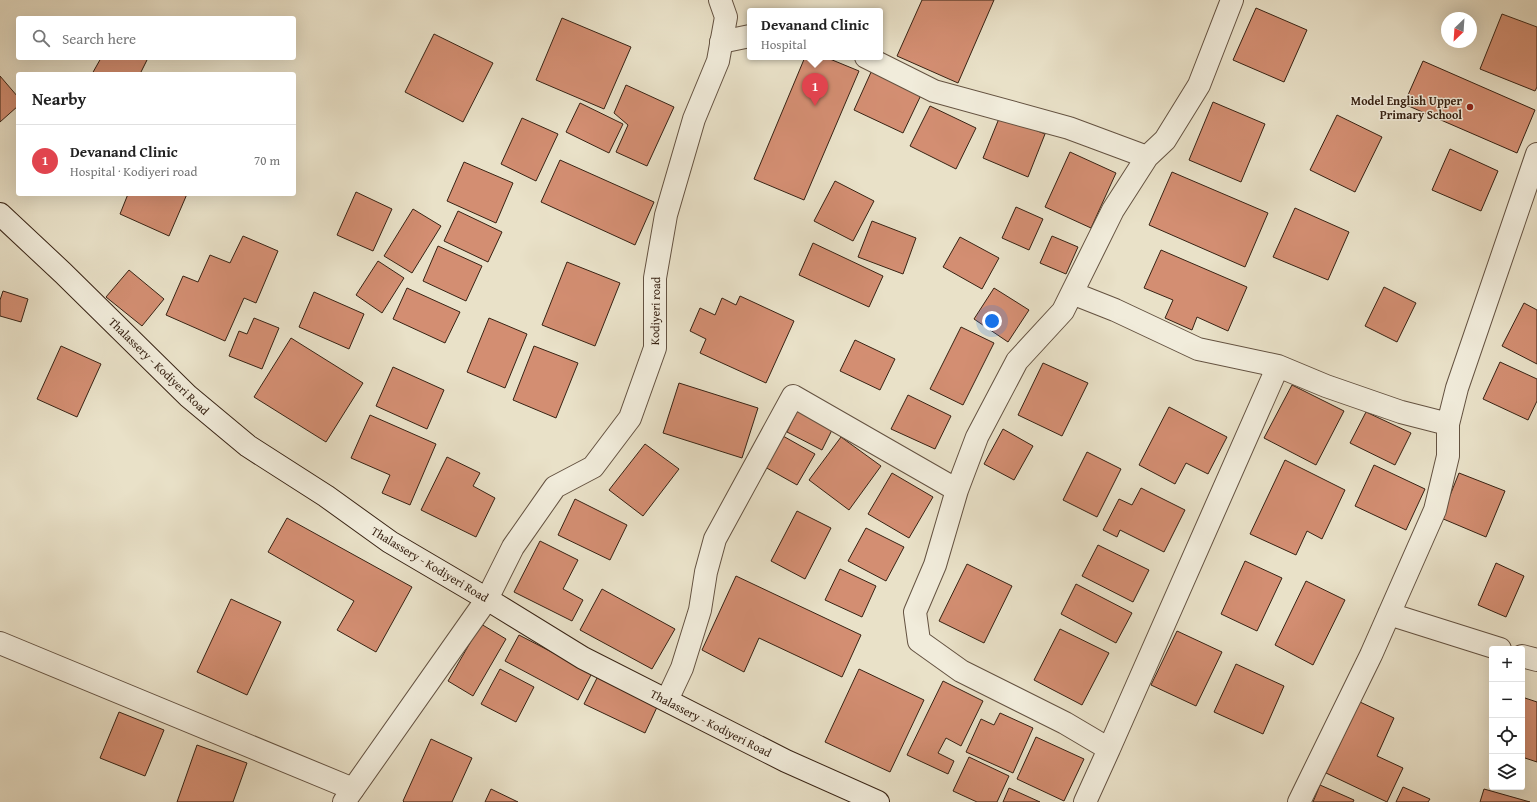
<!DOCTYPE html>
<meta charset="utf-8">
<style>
:root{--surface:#fff;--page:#f6f6f6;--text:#222;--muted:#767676;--line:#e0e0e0;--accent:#8f2418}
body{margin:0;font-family:"Gentium Book Plus",serif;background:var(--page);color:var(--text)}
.controls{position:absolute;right:12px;bottom:12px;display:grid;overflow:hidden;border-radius:4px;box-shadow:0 4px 16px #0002}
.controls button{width:36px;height:36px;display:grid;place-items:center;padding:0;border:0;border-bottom:1px solid var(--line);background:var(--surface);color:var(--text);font:20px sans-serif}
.compass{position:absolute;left:1441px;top:12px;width:36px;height:36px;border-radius:50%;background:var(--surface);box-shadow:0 4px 16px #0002;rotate:205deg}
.you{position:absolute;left:992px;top:321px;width:14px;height:14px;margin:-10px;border:3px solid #fff;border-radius:50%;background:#1a73e8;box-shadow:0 0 0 6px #1a73e833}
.badge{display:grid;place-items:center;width:26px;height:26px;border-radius:50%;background:var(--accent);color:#fff;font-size:13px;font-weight:700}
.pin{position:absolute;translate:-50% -33px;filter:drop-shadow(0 1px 2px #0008)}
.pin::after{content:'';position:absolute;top:21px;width:14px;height:12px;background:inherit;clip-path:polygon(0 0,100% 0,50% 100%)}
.popup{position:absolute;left:747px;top:8px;width:136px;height:52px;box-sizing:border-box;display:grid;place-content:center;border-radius:4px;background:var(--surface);filter:drop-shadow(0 1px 3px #0005);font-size:13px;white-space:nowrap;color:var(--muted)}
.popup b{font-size:15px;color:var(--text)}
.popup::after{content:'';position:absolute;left:50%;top:100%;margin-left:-8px;border:8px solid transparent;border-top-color:var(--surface)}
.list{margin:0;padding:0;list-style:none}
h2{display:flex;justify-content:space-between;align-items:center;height:52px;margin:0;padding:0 16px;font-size:17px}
h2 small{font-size:13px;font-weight:400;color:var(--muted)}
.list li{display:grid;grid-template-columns:26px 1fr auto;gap:12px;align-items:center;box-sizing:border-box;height:72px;padding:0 16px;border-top:1px solid var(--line)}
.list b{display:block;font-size:15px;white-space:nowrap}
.list p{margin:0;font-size:13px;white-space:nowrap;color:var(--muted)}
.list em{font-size:13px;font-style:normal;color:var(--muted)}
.icon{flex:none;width:22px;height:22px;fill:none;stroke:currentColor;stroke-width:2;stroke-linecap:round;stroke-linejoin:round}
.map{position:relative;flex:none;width:1537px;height:802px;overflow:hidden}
.search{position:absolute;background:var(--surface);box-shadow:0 4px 16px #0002;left:16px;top:16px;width:280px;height:44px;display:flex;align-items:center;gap:10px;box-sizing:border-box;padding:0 14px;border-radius:4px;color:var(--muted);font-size:15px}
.panel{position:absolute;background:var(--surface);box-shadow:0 4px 16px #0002;left:16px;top:72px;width:280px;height:124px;border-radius:4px}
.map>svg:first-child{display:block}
</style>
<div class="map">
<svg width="1537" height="802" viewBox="0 0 1537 802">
<rect width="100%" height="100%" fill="#e9e1c8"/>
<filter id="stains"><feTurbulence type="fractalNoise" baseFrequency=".005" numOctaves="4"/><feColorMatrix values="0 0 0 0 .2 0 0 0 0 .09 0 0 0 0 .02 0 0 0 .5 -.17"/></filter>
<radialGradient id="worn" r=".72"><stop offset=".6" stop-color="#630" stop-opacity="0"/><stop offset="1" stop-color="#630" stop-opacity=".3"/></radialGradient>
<!-- building -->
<path fill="#d38e72" stroke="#382314" d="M922 0H994L958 83 897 56Z
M1256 8 1307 30 1284 82 1233 60Z
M1502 14 1537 27V87L1535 91 1480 69Z
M562 18 631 47 604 109 536 80Z
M434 34 493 63 463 122 405 92Z
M805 57H825L859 71 804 200 754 179Z
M101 58H148L140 74H92Z
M1423 61 1535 110 1517 153 1404 104Z
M872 70 922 93 903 133 854 110Z
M0 76 18 97V106L0 122Z
M626 85 674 107 647 166 616 152 628 125 614 113Z
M1213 102 1265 124 1241 182 1189 160Z
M580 103 623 124 609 153 566 132Z
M930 106 976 128 956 169 910 146Z
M1337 115 1382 137 1355 192 1310 170Z
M1000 116 1045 134 1028 177 983 158Z
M522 118 558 134 536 181 501 164Z
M1450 149 1498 171 1481 211 1432 190Z
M1070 152 1116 173 1091 228 1045 207Z
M560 160 654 202 635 245 541 202Z
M464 162 513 183 496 223 447 201Z
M1172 172 1268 213 1245 267 1149 225Z
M835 181 874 201 853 241 814 221Z
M356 192 392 209 373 251 337 235Z
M128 194H187L169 236 120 214Z
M1016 207 1043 219 1029 250 1002 238Z
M1295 208 1349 232 1328 280 1273 257Z
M413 209 441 226 412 273 384 256Z
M458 211 502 232 488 262 444 241Z
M872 221 916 238 903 274 858 257Z
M243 236 278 251 256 303 244 298 225 341 166 315 183 276 198 282 210 255 230 263Z
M1052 236 1078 247 1066 274 1040 263Z
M960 237 999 258 982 289 943 267Z
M813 243 883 276 869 307 799 275Z
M438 246 482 266 466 301 423 281Z
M1161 250 1247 287 1228 331 1197 317 1192 330 1165 318 1173 300 1144 288Z
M378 261 404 278 382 313 356 295Z
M567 262 620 283 595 346 542 325Z
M129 270 164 299 142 326 106 297Z
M1384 287 1416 303 1397 342 1365 326Z
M407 288 460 312 445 343 393 319Z
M994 288 1029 310 1008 342 974 319Z
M3 291 28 299 21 322 0 316V300Z
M314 292 364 314 349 349 299 327Z
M740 296 794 321 766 383 700 353 706 339 690 331 700 308 715 315 722 298 736 305Z
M1524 303 1537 310V364L1502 346Z
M254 318 279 328 262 369 229 356 239 331 247 334Z
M489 318 527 334 505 388 467 372Z
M961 327 994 343 963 405 930 389Z
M291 338 363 383 326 442 254 397Z
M855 340 895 359 880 390 840 371Z
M61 346 101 364 77 417 37 399Z
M534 346 578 363 556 418 513 400Z
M1500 362 1537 379V401L1528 420 1483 399Z
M1043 363 1088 383 1062 436 1018 415Z
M393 367 444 390 427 429 376 406Z
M679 383 758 408 742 458 663 433Z
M1292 385 1344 411 1316 465 1264 438Z
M908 395 951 416 935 449 891 429Z
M1169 407 1227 437 1208 474 1186 463 1175 484 1139 465Z
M797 411 833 428 822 450 787 432Z
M1366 412 1411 433 1395 465 1350 443Z
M370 415 436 444 410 505 382 493 390 475 351 458Z
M1003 429 1033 446 1014 480 984 464Z
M783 436 815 454 797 485 765 467Z
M841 437 881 466 849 510 809 480Z
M645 444 679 469 643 516 609 490Z
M1087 452 1121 469 1097 517 1063 500Z
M447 457 480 473 473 486 495 498 476 537 421 510Z
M1285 460 1345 490 1322 539 1307 531 1296 555 1250 534Z
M1374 465 1425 489 1406 530 1355 506Z
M892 473 933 497 909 538 868 514Z
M1459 473 1505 491 1486 537 1441 518Z
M1141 488 1185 510 1164 552 1120 530 1117 537 1103 530 1119 499 1132 505Z
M575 499 627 525 610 560 558 535Z
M797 511 831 528 805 579 771 561Z
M287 518 412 587 376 652 337 630 354 601 268 552Z
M866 528 904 547 886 581 848 561Z
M540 541 578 560 563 589 583 600 572 621 514 592Z
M1098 545 1149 570 1133 602 1082 576Z
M1245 561 1282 578 1257 631 1221 614Z
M1496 563 1524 576 1506 617 1478 605Z
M967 564 1012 586 984 643 939 621Z
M840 569 876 586 862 617 825 600Z
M736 576 861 635 842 677 759 638 744 672 702 650Z
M1306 581 1345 600 1313 665 1275 645Z
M1076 584 1132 613 1116 643 1061 614Z
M602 589 675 629 652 669 580 630Z
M231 599 281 622 247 695 197 672Z
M481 624 506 639 473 696 448 681Z
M1060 629 1109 653 1082 705 1034 680Z
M1177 631 1222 652 1196 706 1151 685Z
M519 635 592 673 578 700 505 661Z
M1236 664 1284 686 1263 734 1214 712Z
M500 669 534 687 516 722 481 704Z
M859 669 924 700 890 772 825 742Z
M598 676 658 705 645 733 584 704Z
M943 681 983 701 961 746 946 738 938 753 954 761 948 774 907 755Z
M1522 697 1537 702V762L1522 757Z
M1360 702 1394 718 1377 756 1403 768 1387 802 1326 773Z
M119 712 164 730 145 776 100 758Z
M1000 713 1033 728 1013 773 966 752 981 719 994 725Z
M1036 737 1084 759 1064 801 1017 779Z
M431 739 472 758 452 802H404L403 801Z
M197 745 247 763 233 802H177Z
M969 757 1009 776 997 802H977L953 791Z
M1320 785 1354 800 1353 802H1313Z
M1403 787 1430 799 1428 802H1396Z
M1009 788 1040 802H1003Z
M491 789 518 802H485Z
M1484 789 1530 802H1480Z"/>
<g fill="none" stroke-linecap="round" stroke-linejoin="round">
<defs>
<path id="minor" d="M721 42 750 36
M866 57 934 91 1069 128 1147 157 1165 140 1199 85 1232 0
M1072 293 1115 310 1198 349 1278 366 1326 386 1401 412 1448 424V456L1435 510 1371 655 1299 802
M1448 424 1457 388 1537 154
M1389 614 1500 649
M0 643 353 789
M1522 656 1537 660
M667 700 682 668 700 610 706 572 715 539 793 396 957 490
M1109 749 1278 366
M1085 802 1109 749 1065 723 961 671 919 641 915 612 935 565 957 490 977 437 1017 361 1063 311 1113 210 1147 157"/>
<path id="tertiary" d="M344 802 487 599 513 547 555 487 593 467 630 418 655 348V278L666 215 694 119 718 61 726 17 720 0"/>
<path id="secondary" d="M0 214 63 273 188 396 248 446 326 496 390 542 487 599 583 658 786 761 878 802"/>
</defs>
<!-- minor casing -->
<use href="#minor" stroke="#645241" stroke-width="24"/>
<!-- tertiary casing -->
<use href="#tertiary" stroke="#645241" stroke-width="24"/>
<!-- secondary casing -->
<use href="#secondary" stroke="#382314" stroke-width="24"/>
<!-- minor -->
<use href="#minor" stroke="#f1ecdb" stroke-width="22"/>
<!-- tertiary -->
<use href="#tertiary" stroke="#f1ecdb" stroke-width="22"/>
<!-- secondary -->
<use href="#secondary" stroke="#f1ecdb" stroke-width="22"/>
</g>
<!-- markers -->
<circle fill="#8f2418" stroke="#f1ecdb" stroke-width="1.5" cx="1470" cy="107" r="4"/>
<g text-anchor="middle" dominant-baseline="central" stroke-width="3" stroke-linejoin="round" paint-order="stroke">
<!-- poi labels -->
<g font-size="12" font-weight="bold" fill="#382314" stroke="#f1ecdb" text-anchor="end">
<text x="1462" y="100">Model English Upper<tspan x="1462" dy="14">Primary School</tspan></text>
</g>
<!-- street labels -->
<g font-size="12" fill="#382314" stroke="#f1ecdb">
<text transform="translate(655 311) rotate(-89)">Kodiyeri road</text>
<text transform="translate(159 366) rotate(44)">Thalassery - Kodiyeri Road</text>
<text transform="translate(430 564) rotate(31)">Thalassery - Kodiyeri Road</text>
<text transform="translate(711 723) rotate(27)">Thalassery - Kodiyeri Road</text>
</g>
</g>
<rect width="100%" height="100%" filter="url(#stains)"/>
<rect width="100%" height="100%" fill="url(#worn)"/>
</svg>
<div class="controls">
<button>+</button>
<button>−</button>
<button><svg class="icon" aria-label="locate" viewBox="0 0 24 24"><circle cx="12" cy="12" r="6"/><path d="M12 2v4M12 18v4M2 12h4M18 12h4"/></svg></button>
<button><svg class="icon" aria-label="layers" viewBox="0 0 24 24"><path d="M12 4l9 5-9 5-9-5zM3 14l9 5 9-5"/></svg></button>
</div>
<svg class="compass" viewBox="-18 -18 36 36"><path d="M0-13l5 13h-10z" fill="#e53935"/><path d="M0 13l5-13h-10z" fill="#767676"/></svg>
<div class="you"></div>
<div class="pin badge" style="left:815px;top:106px;background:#e0444e">1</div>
<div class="popup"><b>Devanand Clinic</b>Hospital</div>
<div class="search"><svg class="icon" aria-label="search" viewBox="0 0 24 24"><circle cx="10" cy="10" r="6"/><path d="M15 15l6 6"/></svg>Search here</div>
<section class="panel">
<h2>Nearby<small></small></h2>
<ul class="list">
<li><span class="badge" style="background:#e0444e">1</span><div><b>Devanand Clinic</b><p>Hospital · Kodiyeri road</p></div><em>70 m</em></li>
</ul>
</section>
</div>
